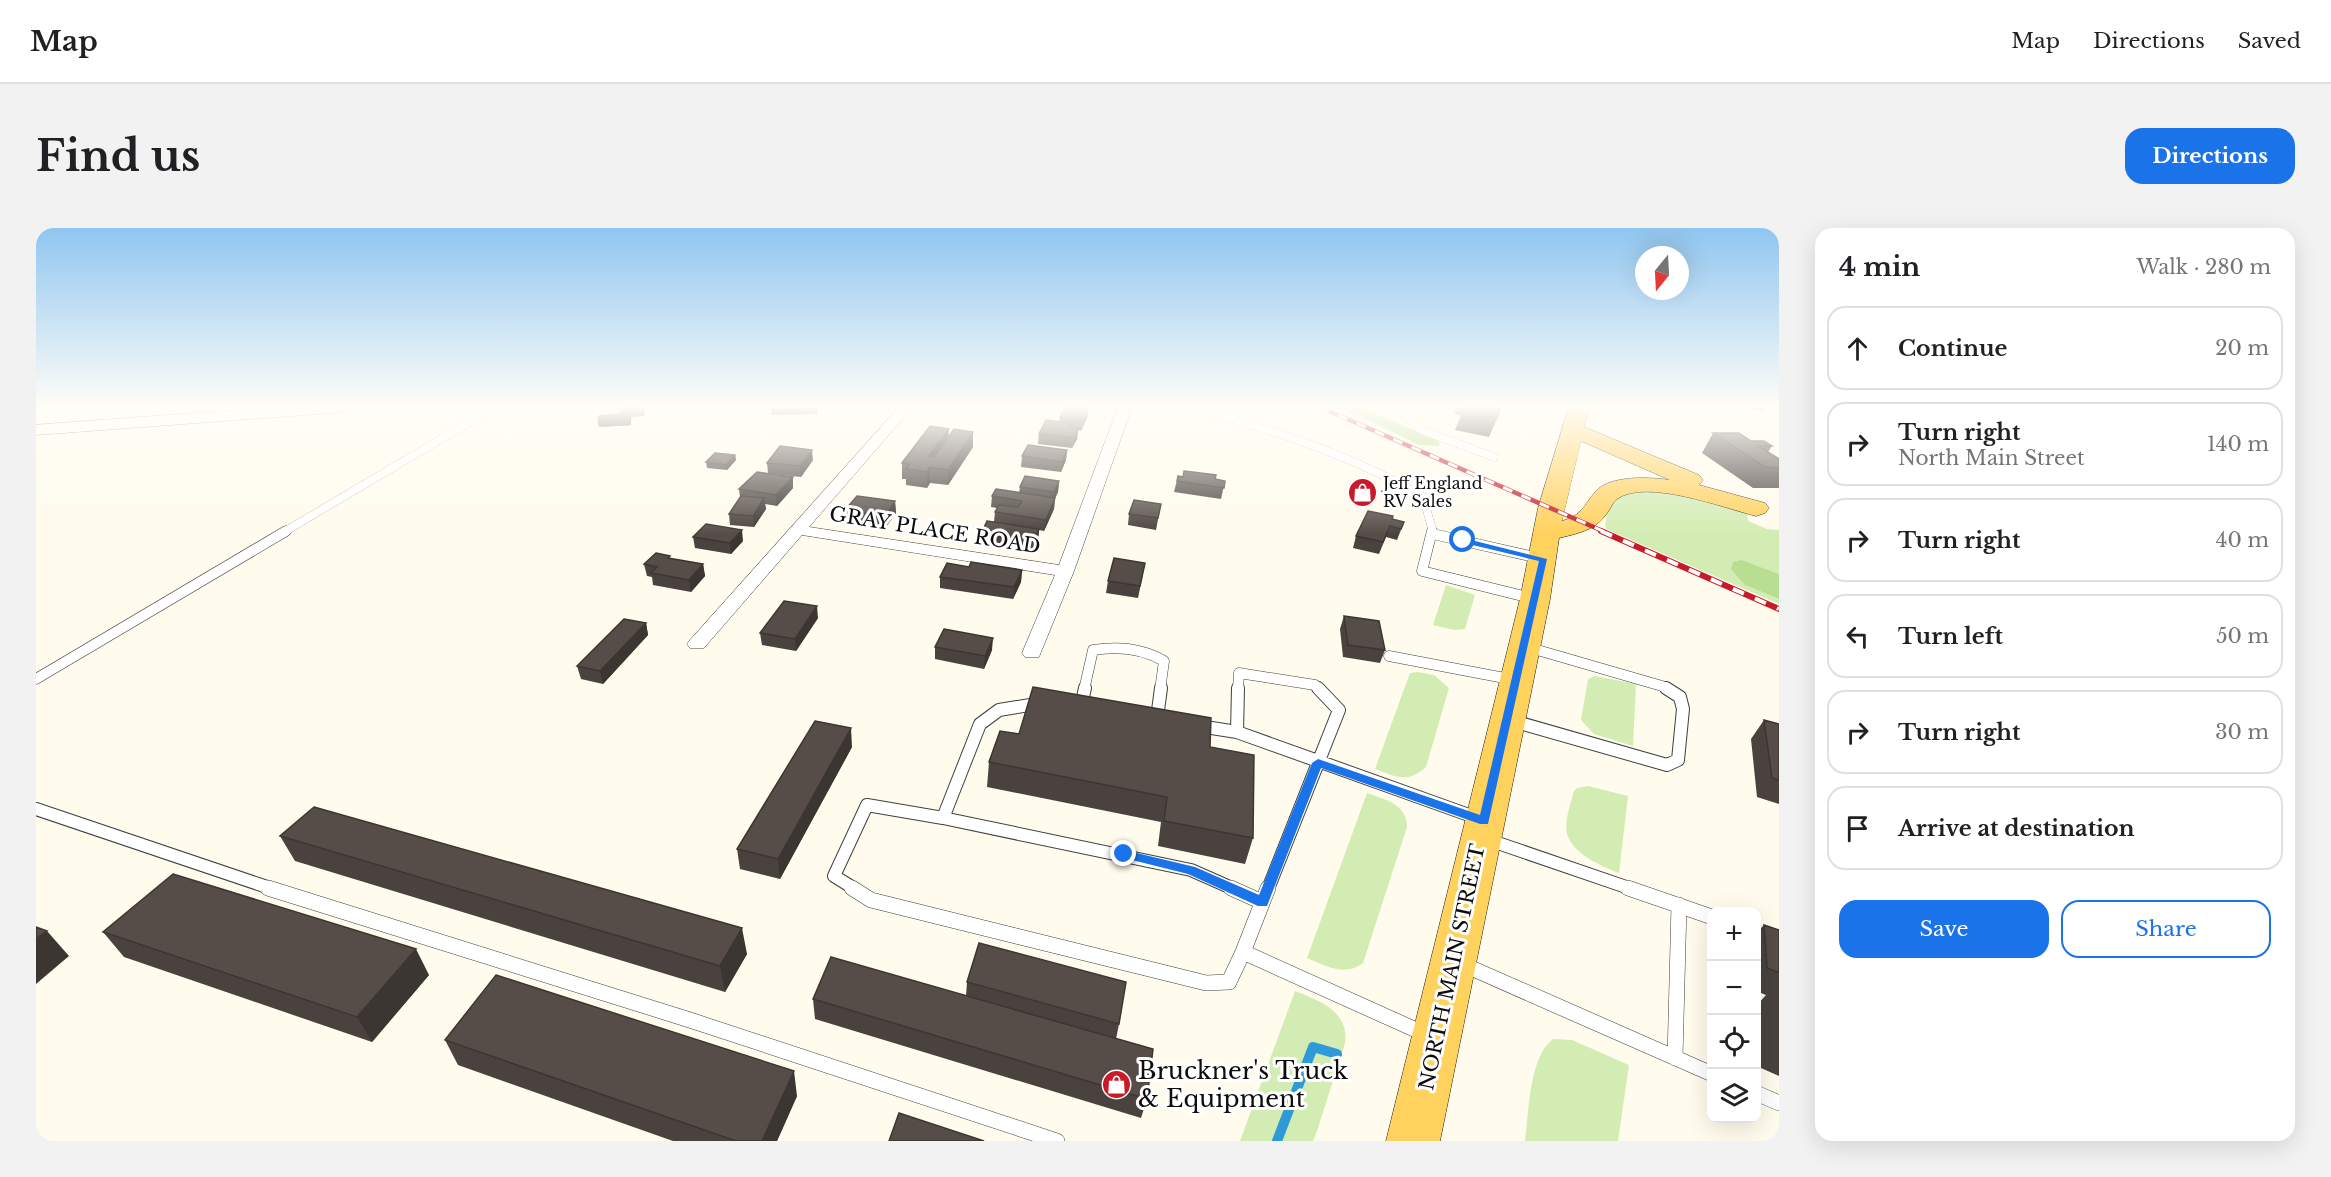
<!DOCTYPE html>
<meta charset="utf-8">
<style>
:root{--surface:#fff;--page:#f2f2f2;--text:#202124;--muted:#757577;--line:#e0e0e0;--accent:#1a73e8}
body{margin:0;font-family:"Libre Baskerville",serif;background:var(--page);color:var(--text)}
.controls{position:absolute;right:18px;bottom:18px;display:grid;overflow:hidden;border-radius:12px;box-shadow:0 6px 24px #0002}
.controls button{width:54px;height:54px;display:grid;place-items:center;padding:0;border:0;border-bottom:2px solid var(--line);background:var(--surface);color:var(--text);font:30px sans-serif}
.compass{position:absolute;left:1599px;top:18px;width:54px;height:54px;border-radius:50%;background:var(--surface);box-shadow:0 6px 24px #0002;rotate:198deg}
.stop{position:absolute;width:18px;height:18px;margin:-14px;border:4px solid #1a73e8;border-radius:50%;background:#fff}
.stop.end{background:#1a73e8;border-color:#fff;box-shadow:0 2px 6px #0008}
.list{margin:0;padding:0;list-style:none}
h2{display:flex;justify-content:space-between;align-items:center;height:78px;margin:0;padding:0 24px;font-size:26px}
h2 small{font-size:20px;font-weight:400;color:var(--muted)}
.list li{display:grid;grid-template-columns:39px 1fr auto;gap:18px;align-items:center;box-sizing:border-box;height:84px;margin:0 12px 12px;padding:0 12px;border:2px solid var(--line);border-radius:18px}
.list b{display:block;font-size:22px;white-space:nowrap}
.list p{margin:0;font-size:20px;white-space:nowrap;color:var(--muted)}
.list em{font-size:20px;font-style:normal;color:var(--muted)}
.actions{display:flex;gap:12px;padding:18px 24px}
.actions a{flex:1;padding:14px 0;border:2px solid var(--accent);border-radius:18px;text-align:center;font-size:21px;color:var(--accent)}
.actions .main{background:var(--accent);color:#fff}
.icon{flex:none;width:33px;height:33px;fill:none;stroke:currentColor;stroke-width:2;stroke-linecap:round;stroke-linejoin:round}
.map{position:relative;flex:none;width:1743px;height:913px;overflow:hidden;border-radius:18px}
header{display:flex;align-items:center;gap:36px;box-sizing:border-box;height:84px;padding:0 30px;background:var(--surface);border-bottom:2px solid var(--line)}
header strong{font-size:28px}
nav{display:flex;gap:33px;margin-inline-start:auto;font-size:21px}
.intro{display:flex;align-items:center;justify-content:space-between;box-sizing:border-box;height:144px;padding:0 36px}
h1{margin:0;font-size:42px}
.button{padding:15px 27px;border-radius:18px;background:var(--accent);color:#fff;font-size:21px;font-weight:700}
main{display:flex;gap:36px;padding:0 36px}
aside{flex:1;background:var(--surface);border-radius:18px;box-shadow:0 6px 24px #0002}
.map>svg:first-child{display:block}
</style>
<header>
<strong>Map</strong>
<nav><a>Map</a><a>Directions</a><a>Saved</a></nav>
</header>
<div class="intro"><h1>Find us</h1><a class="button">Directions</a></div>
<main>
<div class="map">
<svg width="1743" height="913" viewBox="0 0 1743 913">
<rect width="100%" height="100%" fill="#fffbed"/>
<!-- green -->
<path fill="#d3ecb3" d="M1616 263C1648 265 1681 274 1711 286L1712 293 1731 301 1743 302V346L1706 332 1709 357 1743 371V376L1570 301C1569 295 1570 292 1571 286 1576 264 1597 265 1616 263Z
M1410 357 1439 367 1429 401 1418 402 1397 397Z
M1382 444 1398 447 1413 460 1390 539C1370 556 1362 549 1339 541L1374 445Z
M1559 448 1600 456 1597 518 1558 506 1545 492 1552 451Z
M1552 558 1592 568 1583 645C1565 638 1538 627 1531 606 1528 593 1535 575 1538 563L1541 560Z
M1331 565C1350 572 1371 576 1371 599L1327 735C1309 749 1290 738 1271 730Z
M1259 763C1284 773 1313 783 1309 815L1281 903 1277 913H1204Z
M1517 811 1536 812 1593 837 1582 913H1489C1493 884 1493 829 1517 811Z"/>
<!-- forest -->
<path fill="#b7de91" d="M1297 179H1324L1399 211 1404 215 1403 218 1383 217 1323 188Z
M1706 332 1743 346V371L1709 357 1695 341 1697 334Z"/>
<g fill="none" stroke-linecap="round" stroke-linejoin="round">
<!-- stream -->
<path stroke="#2e9ad7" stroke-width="10" d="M1241 913 1277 819 1301 826"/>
<defs>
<path id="service-far3" d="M1155 179C1235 202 1315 226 1387 269L1397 304
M1353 179 1366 185 1385 202 1458 229
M0 181 24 179
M248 304 459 179"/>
<path id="service-far2" d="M1396 303 1386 343 1499 371
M1397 306 1507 331
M1491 419 1626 458 1633 462
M1353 428 1479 452
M0 451 250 303
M1048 462 1057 422C1082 418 1106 420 1128 433L1124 462
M1202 462 1203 445 1279 457 1284 462"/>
<path id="service-far1" d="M1047 478H1045L1049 460
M1121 490 1125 460
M1477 493 1631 537 1642 532 1647 481 1644 469 1630 460
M1163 498 1201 504 1202 460
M1201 504 1444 591
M0 581 237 661
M907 590 1155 642 1198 661
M1450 611 1596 661
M819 661 798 648 831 577 907 590 944 496 963 482 1006 475
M1232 661 1303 482 1282 460"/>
<path id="service" d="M232 660 657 793 1021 913
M816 660 835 672 1170 755 1193 754 1207 724
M1195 660 1226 674
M1232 660 1207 724 1389 806
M1592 660 1676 689
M1426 736 1676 846
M1639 830 1643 677
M1720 865 1743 875"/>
<path id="minor" d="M863 179H877L773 299 1023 337 1082 179H1096L1038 343 1003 429H989L986 425 1019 347 766 307 668 420H654L651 416 654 412Z"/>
<path id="tertiary" d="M240 179H316L314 183 308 184 0 207V197Z"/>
<path id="primary" d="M1533 179H1553L1548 199 1663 247 1667 252 1663 257 1729 275 1733 280 1729 285 1720 288C1688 280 1610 250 1581 271 1576 275 1573 284 1568 289 1557 303 1539 306 1523 310L1514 371 1404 913H1350L1484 371 1502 280ZM1545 213 1634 252C1614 249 1575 247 1560 263 1547 278 1547 287 1526 293Z"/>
</defs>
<!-- service-far3 casing -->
<use href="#service-far3" stroke="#404040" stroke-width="8"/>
<!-- service-far2 casing -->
<use href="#service-far2" stroke="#404040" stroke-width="11"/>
<!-- service-far1 casing -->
<use href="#service-far1" stroke="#404040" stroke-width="14"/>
<!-- service casing -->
<use href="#service" stroke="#404040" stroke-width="16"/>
<!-- minor casing -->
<use href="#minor" stroke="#404040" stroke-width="1"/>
<!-- tertiary casing -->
<use href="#tertiary" stroke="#404040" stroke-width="1"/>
<!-- primary casing -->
<use href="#primary" stroke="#1e1e1e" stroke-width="1"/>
<!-- service-far3 -->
<use href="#service-far3" stroke="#fff" stroke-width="8"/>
<!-- service-far2 -->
<use href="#service-far2" stroke="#fff" stroke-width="10"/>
<!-- service-far1 -->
<use href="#service-far1" stroke="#fff" stroke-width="12"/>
<!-- service -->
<use href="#service" stroke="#fff" stroke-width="15"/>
<!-- minor -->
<use href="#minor" fill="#fff" fill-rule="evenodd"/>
<!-- tertiary -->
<use href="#tertiary" fill="#fff" fill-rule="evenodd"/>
<!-- primary -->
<use href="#primary" fill="#ffd15d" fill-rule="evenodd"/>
<defs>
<path id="rail-far1" d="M1284 179 1569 304"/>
<path id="rail" d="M1565 303 1743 381"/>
</defs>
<!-- rail-far1 casing -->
<use href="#rail-far1" stroke="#c71b29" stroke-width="4.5"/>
<!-- rail casing -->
<use href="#rail" stroke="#c71b29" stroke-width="6"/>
<!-- rail-far1 -->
<use href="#rail-far1" stroke="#fff" stroke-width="3" stroke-dasharray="10" stroke-linecap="butt"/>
<!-- rail -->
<use href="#rail" stroke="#fff" stroke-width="4" stroke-dasharray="12" stroke-linecap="butt"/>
</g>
<!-- wall -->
<path fill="#4a423e" d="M582 179H628L609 180 608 188 595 189V197L563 199 562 194 585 186 584 182H582Z
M735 179H781L782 182 781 186 736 187Z
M1029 179H1055L1054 182H1052L1051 190 1045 203 1042 202 1041 211 1036 220 1002 216 1003 206 1023 194 1024 190Z
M1421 179H1466L1453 209 1419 202 1425 187 1418 186Z
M1704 179H1731L1729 183Z
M1677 205 1736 218 1732 224 1743 231V260H1717L1666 225Z
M912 209 937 219 912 257 894 255 891 260 870 257V251H866V235Z
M1031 222 1030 232 1025 244 985 239 986 228Z
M699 227 700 232 691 242 671 240 670 234Z
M777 232 765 249 736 246 757 260 741 278 729 276 730 281 718 299 694 297 693 286 704 269 703 261 732 245 731 235Z
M1142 248 1189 253 1185 271 1138 264Z
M1023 253 1022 264 1019 270 1018 281 1008 303 1003 302 1002 313 997 326 944 317 945 306 958 294 959 284 961 280 955 279 956 268 983 265 984 259Z
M859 273 860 285 849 300 810 294 809 282Z
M1125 276 1120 302 1092 297 1093 286Z
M1356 292 1368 294 1361 312 1350 309 1343 326 1317 320 1320 308Z
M657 309 707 313 695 326 659 320Z
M635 331 667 336 669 348 655 364 617 357 616 349 611 348 608 336Z
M933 339 986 342 985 354 977 371 904 360V349Z
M1107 346 1102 370 1070 365 1072 353Z
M1308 388 1349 422 1344 435 1307 429 1304 401Z
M782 390 760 423 726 417 724 405Z
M610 395 612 407 567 456 545 451 541 438Z
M899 419 956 422 948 441 899 431Z
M1728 492 1743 496V576L1721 569 1715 511Z
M983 506 1174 519 1217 610 1209 636 1122 618 1125 594 951 559 953 534Z
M816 519 744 651 704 641 701 621Z
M244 608 711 726 689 764 259 633Z
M1728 697 1743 702V848L1725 840 1721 777 1730 767 1720 763V705Z
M67 704 393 747 336 814 88 729Z
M931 754 1083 796 1080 811 1111 871 1105 890 779 791 777 771 930 768Z
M409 812 761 868 741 913H637L422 837Z"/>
<!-- shaded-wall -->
<path fill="#3c3632" d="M607 179H628L609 180 608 188Z
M1052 180 1051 190 1045 203 1047 193Z
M595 185V197L563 199 562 194Z
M913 201 912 216 894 239V255L891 260 892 229Z
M1042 201 1041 211 1036 220 1038 210Z
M937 204V219L912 257V242Z
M776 222 777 232 765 249 764 238Z
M1031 222 1030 232 1025 244 1026 234Z
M699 227 700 232 691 242 690 237Z
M757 249V260L741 278 740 267Z
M1023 253 1022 264 1019 270 1018 281 1008 303 1010 292 1017 275 1018 264Z
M728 270 730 281 718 299 717 288Z
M859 273 860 285 849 300V289Z
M1003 301 1002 313 997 326 998 314Z
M706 302 707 313 695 326 694 315Z
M667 336 669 348 655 364 653 352Z
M986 342 985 354 977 371 978 359Z
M781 378 782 390 760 423 759 411Z
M610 395 612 407 567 456 564 443Z
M957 410 956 422 948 441 949 428Z
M815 500 816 519 744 651 742 631Z
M706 700 711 726 689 764 684 738Z
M11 703 33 728 0 756V711Z
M380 721 393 747 336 814 321 789Z
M758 843 761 868 741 913H726Z"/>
<!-- building -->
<path fill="#564d48" stroke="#3c3632" stroke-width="1.5" d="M584 179H602L584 180Z
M1029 179H1042L1052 180 1047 193 1024 190Z
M1428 179H1465L1461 190 1426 183Z
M595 185 594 192 562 194 563 188Z
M1010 192 1035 195 1033 199 1042 201 1038 210 1003 206Z
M894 198 913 201 892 229H898L918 201 937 204 912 242 894 239 891 244 870 241 874 236 866 235Z
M1677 205H1703L1715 213H1728L1736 218H1722L1743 231V240L1729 239Z
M992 217 1031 222 1026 234 986 228Z
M744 218 776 222 764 238 731 235Z
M679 225 699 227 690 237 670 234Z
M1148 243 1180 247 1179 251 1189 253 1188 260 1141 253 1142 248 1147 249Z
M721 244 757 249 740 267 703 261Z
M989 248 1023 253 1018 264 984 259Z
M960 261 1019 270 1010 292 959 284 963 277 982 279 986 273 956 268Z
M705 268 728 270 717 288 693 286Z
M821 268 859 273 849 289 809 282Z
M1098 272 1125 276 1122 290 1093 286Z
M1332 283 1357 288 1356 291 1368 294 1365 301 1354 298 1347 314 1320 308Z
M951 293 1003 301 998 314 945 306Z
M670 296 706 302 694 315 657 309Z
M620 325 634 328 632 330 667 336 653 352 615 345 621 339 608 336Z
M1078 330 1109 335 1104 358 1072 353Z
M935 334 986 342 978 359 904 349 911 335 933 339Z
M748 373 781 378 759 411 724 405Z
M1308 388 1343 393 1349 422 1312 417Z
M588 391 610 395 564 443 541 438Z
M908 401 957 410 949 428 899 419Z
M997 459 1175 490 1174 519 1218 527 1217 610 1128 593 1131 569 953 534 964 503 983 506Z
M1728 492 1743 496V552L1736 550Z
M779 493 815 500 742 631 701 621Z
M278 579 706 700 684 738 244 608Z
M137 646 380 721 321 789 67 704Z
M1728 697 1743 702V745L1731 740Z
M0 699 11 703 0 711Z
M943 715 1090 754 1083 796 931 754Z
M795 729 1117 821 1111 871 777 771Z
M460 747 758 843 726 913H700L409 812Z
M863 885 948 913H853Z"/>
<!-- sky -->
<linearGradient id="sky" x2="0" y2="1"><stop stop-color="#90c6f0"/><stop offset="0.58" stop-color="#fffdf7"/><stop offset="1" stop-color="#fffdf7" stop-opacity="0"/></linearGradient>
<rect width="1743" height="307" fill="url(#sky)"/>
<!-- route -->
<path fill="#1a73e8" d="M1427 310 1511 331 1452 596H1444L1285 540 1231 678H1222L1152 646 1084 629 1082 626 1088 622 1159 639 1223 667 1276 535 1282 531 1444 587 1503 333 1424 314V311Z"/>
<!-- icons -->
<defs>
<symbol id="shop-disc" viewBox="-11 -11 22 22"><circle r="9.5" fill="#c71b29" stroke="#fff"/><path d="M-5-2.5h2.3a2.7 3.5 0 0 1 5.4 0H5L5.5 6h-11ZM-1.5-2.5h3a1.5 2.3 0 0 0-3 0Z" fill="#fff"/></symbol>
</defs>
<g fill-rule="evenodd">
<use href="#shop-disc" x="1310" y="248" width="33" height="33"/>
<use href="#shop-disc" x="1064" y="840" width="33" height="33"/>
</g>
<g text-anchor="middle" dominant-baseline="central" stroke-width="6" stroke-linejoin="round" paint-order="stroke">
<!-- far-poi labels -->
<g font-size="16" fill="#0d0d0d" stroke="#fff" text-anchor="start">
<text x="1347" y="255">Jeff England<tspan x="1347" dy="18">RV Sales</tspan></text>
</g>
<!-- street labels -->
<g font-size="20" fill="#0d0d0d" stroke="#fff">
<text transform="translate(899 302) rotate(9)">GRAY PLACE ROAD</text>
<text transform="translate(1416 739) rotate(-78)">NORTH MAIN STREET</text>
</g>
<!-- near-poi labels -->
<g font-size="24" fill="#0d0d0d" stroke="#fff" text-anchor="start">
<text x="1102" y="842">Bruckner's Truck<tspan x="1102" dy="28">&amp; Equipment</tspan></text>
</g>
</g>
</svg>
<div class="controls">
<button>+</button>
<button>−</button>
<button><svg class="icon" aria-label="locate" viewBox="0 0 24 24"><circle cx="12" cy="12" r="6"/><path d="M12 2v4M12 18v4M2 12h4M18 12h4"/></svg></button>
<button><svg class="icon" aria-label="layers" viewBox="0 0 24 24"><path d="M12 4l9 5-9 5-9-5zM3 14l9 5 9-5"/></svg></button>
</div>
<svg class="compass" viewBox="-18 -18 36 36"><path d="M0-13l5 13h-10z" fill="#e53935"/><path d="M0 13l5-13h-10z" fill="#757577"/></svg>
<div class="stop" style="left:1427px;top:312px"></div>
<div class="stop end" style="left:1088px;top:626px"></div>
</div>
<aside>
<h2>4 min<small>Walk · 280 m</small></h2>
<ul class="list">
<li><svg class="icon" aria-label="ahead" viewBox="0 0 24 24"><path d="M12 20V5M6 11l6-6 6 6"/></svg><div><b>Continue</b></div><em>20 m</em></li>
<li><svg class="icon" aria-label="right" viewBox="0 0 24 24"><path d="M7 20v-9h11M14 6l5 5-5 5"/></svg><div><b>Turn right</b><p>North Main Street</p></div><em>140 m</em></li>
<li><svg class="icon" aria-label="right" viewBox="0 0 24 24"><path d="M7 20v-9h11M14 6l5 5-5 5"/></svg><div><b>Turn right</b></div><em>40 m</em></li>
<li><svg class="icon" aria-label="left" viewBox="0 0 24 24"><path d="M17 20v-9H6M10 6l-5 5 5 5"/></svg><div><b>Turn left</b></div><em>50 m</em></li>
<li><svg class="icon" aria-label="right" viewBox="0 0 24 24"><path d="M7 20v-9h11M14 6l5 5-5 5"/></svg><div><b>Turn right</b></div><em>30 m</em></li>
<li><svg class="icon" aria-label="arrive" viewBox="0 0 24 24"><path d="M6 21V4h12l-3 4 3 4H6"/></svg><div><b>Arrive at destination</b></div></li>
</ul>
<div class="actions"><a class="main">Save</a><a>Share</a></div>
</aside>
</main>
